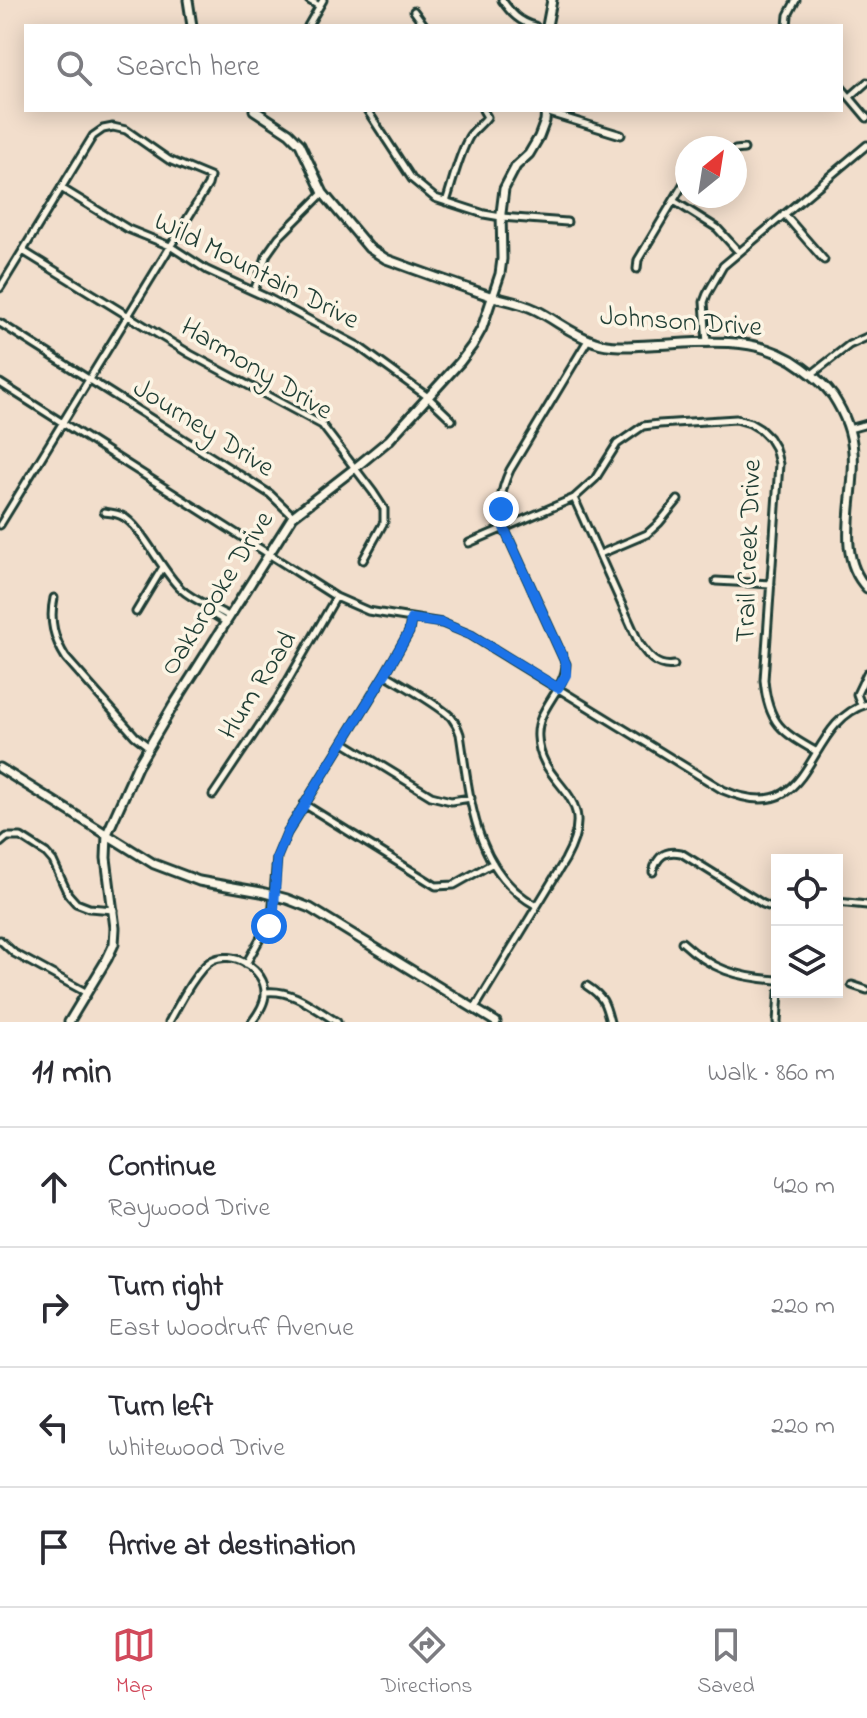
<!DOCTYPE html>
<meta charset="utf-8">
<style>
:root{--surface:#fff;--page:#f2f2f3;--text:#2b2b33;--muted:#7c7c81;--line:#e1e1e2;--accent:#d1495b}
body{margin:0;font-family:"Indie Flower",sans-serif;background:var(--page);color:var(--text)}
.controls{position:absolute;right:24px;bottom:24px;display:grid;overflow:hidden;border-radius:0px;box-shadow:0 4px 20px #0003}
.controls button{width:72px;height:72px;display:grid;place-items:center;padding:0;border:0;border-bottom:2px solid var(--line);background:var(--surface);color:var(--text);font:40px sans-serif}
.compass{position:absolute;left:675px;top:136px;width:72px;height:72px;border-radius:50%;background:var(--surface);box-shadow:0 4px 20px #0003;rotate:30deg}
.stop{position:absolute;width:24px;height:24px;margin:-18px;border:6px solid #1a73e8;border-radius:50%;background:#fff}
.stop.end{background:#1a73e8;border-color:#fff;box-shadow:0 2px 8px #0008}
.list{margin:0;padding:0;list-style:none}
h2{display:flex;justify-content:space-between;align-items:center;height:104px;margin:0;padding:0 32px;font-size:34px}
h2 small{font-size:26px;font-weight:400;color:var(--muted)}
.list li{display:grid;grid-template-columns:52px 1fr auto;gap:24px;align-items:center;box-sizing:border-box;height:120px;padding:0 32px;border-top:2px solid var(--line)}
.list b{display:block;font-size:30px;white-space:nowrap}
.list p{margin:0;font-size:26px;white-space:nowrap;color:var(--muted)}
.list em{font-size:26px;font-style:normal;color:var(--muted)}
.icon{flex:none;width:44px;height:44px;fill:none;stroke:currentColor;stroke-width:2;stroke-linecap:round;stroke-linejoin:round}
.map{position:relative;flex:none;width:867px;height:1022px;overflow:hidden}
.search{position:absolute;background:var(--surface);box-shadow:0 4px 20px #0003;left:24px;right:24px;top:24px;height:88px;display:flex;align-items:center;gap:20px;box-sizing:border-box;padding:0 28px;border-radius:0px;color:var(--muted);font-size:30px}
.sheet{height:584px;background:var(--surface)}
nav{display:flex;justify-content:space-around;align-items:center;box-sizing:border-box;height:112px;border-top:2px solid var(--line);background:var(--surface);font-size:22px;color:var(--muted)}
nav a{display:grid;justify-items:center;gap:4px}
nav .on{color:var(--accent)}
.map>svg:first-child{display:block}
</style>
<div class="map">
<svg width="867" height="1022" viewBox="0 0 867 1022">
<rect width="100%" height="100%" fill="#f2decc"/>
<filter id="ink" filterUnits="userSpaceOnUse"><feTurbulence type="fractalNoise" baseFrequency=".0125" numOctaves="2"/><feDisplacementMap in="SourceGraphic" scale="16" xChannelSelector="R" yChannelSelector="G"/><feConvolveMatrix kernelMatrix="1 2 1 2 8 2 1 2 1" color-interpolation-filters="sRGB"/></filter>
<g filter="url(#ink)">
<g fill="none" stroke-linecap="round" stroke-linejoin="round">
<defs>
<path id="street" d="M309 0 319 6
M502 0C511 13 519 22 535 26
M414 11 425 26
M308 26 323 0
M787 26 788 15 796 0
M841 87 867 118
M850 97 867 82
M367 110 412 179 435 198 484 214 501 217 567 222
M546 112 621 135
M735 150 744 149
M61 188 128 229 170 246 207 270 270 299 358 346 428 397 452 420
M674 201 717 228 739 252
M446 202C453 181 458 157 469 137 474 129 481 125 487 117L483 110
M784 214 824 260
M23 251 190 354 322 425 373 492 384 509V522L363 560
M637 269 638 260 687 178
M0 288 93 136 103 129 113 127 126 130 169 160 210 177 208 185 0 525
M254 291 267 254 279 237 323 193
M0 323 270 494 293 516
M707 343 704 302 707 294 723 266 867 145
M812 374 849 345 867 337
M0 383 336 597 368 611 442 623 471 635 723 790C818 831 802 723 867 704
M849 429 867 424
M574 498 639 643C648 656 657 668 674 665
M104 512C110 513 116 513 122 516 142 526 162 572 181 589 195 602 214 607 230 617
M469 543 574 498 595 479 617 444 643 426 659 424 736 419 750 423 760 429 769 438 775 448 779 464 764 680C768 724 782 732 817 752
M600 554 647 534 659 523 678 500
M716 581 771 584
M54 598C49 621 54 639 66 658L135 736 149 747
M206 605 208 611 226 622
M136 612 163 567
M385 674C403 685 436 703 451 717 455 722 458 728 460 734 470 798 474 872 537 906
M861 705 857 694 867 673
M343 742 431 796 451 801 471 798
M213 795 278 698 336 597
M304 804 436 886 454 885 493 863
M0 843 7 837H21L46 853 53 861 68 894 76 903 89 908 114 910
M653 872C657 856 665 850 681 853L763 904 777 909
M837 902 867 905
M0 940 14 953 87 993
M682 942C712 970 737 977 777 980
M246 964 272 917 277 857 287 833 385 674 409 632 411 619
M852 985 867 990
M587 986C604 997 605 1003 610 1022
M266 992C293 989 315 1009 337 1022
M475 1008 565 860C603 791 540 790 538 737 536 708 565 691 566 664L504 528C500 502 499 494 510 470L588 340
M169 1022C178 1006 196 970 211 961 232 949 266 969 265 994 265 1004 258 1014 252 1022
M777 1022 779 992"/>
<path id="secondary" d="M188 0 192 26
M547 26 552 0
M254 110 289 133 300 144 323 193 369 248 386 259C421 272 455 284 490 296 505 300 522 303 536 310 556 320 573 335 595 342 611 348 632 346 649 345 702 343 757 333 802 367 813 375 825 385 833 396 844 413 852 432 853 452 857 495 833 553 867 588
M0 768 154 864 199 881 261 892 287 899 310 908 496 1022
M69 1022 107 959 114 944 115 928 106 858 107 834 137 767 173 706 293 516 355 468 389 440 460 362 472 346 482 328 500 274 502 259 501 213 504 189 516 166 529 154 539 137 545 121 546 110"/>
</defs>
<!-- street casing -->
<use href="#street" stroke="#1f3d34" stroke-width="11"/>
<!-- secondary casing -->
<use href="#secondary" stroke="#1f3d34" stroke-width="13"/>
<!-- street -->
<use href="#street" stroke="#fcf5e5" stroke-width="5"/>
<!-- secondary -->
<use href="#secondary" stroke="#fcf5e5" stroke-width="7"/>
</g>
</g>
<g fill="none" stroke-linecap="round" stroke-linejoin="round" filter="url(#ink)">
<!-- route -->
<path stroke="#1a73e8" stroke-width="10" d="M269 926 274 908 277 857 287 833 385 674 409 632 411 619 442 623 471 635 558 688 566 675V664L504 528 501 509"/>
</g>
<g text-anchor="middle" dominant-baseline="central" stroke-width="7" stroke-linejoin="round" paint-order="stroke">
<!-- street labels -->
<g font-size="28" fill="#1f3d34" stroke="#fcf5e5">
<text transform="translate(256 272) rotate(27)">Wild Mountain Drive</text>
<text transform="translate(681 323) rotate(4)">Johnson Drive</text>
<text transform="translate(256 370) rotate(31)">Harmony Drive</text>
<text transform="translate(203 429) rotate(32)">Journey Drive</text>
<text transform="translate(750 551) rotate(-88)">Trail Creek Drive</text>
<text transform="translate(218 594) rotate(-58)">Oakbrooke Drive</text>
<text transform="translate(259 686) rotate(-58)">Hum Road</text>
</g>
</g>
</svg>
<div class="controls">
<button><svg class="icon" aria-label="locate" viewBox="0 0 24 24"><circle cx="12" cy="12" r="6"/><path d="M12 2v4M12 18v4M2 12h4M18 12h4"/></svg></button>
<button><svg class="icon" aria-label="layers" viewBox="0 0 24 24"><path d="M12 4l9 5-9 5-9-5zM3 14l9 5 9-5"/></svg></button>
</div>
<svg class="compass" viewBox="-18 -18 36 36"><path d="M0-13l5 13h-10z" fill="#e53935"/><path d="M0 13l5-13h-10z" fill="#7c7c81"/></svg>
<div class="stop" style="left:269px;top:926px"></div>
<div class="stop end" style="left:501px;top:509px"></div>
<div class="search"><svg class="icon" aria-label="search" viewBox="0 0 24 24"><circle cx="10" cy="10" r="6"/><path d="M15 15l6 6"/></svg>Search here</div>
</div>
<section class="sheet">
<h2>11 min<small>Walk · 860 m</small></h2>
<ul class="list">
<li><svg class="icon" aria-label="ahead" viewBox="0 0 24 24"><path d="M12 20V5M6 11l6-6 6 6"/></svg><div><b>Continue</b><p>Raywood Drive</p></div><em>420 m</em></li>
<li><svg class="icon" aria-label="right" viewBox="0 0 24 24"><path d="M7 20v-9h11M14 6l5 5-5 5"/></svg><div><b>Turn right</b><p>East Woodruff Avenue</p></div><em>220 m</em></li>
<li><svg class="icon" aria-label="left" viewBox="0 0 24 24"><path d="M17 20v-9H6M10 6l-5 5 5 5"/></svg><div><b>Turn left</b><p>Whitewood Drive</p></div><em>220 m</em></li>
<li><svg class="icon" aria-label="arrive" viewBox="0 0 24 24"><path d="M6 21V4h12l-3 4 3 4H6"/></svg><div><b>Arrive at destination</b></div></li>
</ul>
</section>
<nav>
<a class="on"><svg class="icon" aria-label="map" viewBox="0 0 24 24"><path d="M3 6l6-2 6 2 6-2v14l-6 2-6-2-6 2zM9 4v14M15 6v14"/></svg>Map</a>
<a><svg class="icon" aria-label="directions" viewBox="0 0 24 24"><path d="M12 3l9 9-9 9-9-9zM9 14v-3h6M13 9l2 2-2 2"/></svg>Directions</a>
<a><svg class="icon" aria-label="saved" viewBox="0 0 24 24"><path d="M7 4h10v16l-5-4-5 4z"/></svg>Saved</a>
</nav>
